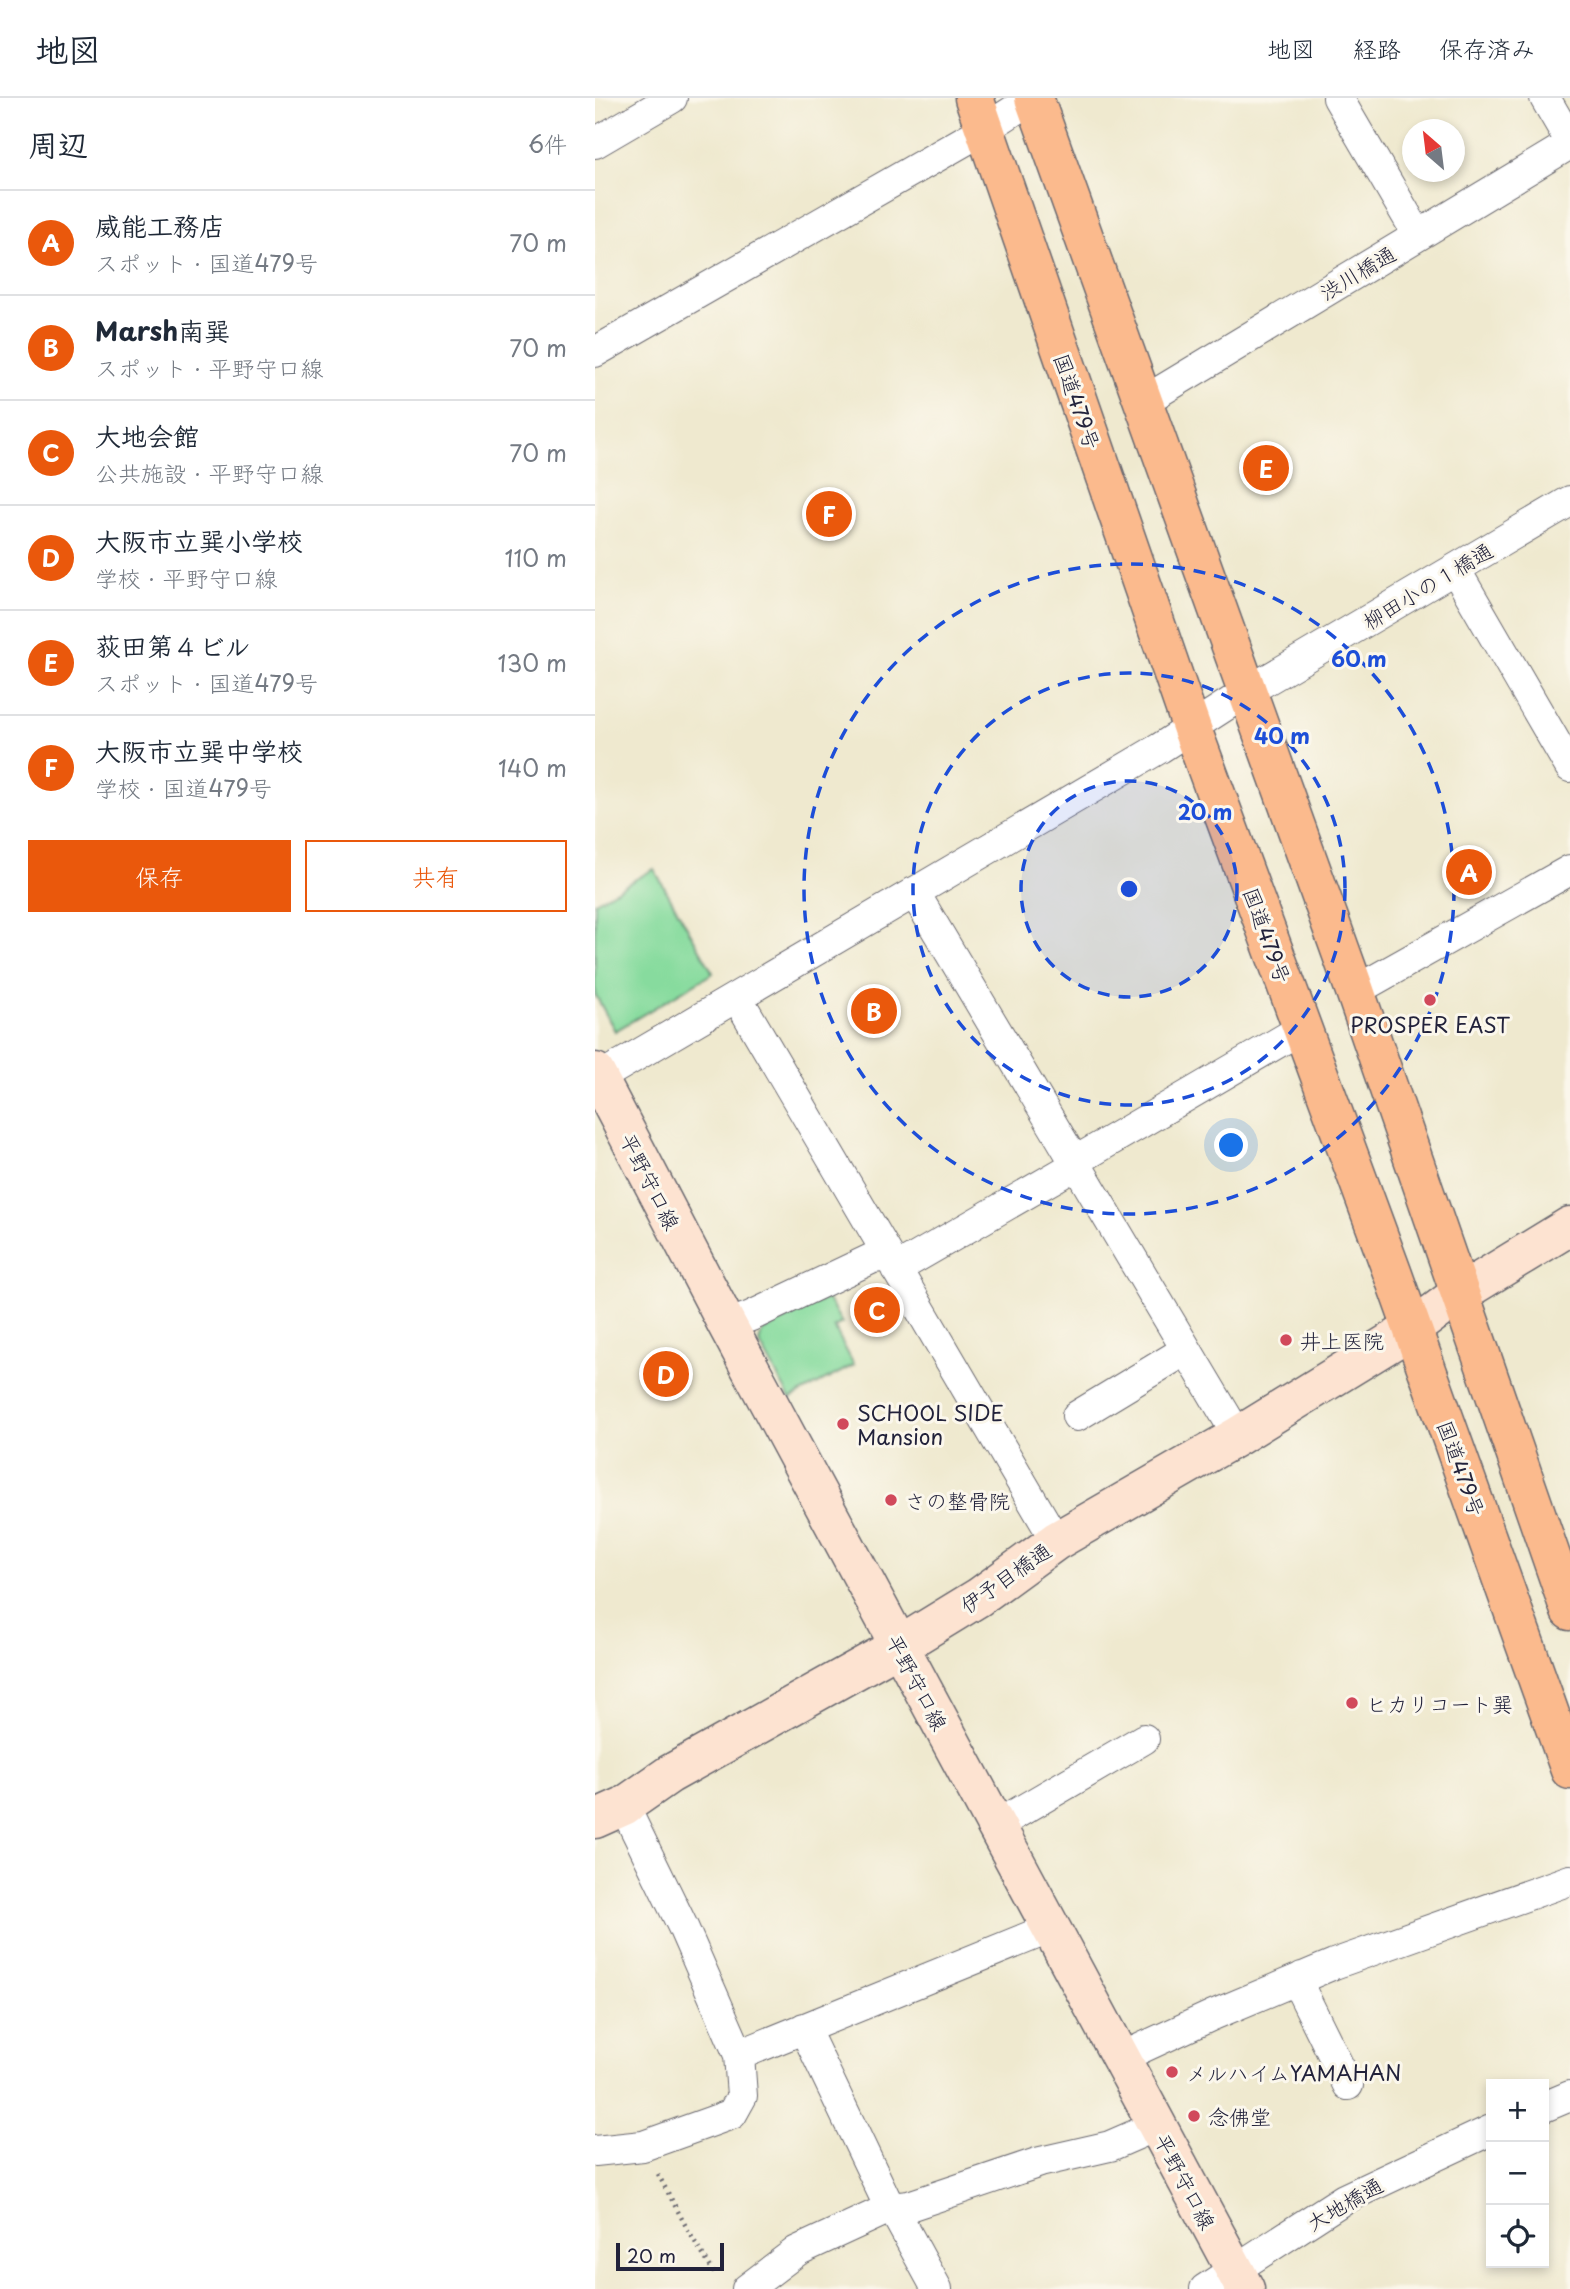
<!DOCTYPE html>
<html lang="ja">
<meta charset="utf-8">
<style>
:root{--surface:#fff;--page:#f2f2f3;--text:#1f2937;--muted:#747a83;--line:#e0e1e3;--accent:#ea580c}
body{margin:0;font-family:"Playpen Sans","Klee One",sans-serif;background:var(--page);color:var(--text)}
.controls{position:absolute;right:21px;bottom:21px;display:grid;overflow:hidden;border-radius:0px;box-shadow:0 4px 10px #0003}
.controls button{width:63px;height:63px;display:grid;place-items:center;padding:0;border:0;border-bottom:2px solid var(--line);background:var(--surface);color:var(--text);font:35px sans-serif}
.compass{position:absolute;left:807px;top:21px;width:63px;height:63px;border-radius:50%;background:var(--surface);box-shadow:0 4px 10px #0003;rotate:332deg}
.scale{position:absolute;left:21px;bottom:18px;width:108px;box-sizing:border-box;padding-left:7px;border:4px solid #22223b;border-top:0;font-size:19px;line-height:24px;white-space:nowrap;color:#22223b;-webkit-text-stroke:5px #fbf7ec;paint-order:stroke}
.you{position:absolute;left:637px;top:1048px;width:24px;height:24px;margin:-18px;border:5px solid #fff;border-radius:50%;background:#1a73e8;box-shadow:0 0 0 10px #1a73e833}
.badge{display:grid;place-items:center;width:46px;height:46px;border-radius:50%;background:var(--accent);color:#fff;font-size:23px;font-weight:700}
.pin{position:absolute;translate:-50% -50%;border:4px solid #fff;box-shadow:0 2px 7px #0006}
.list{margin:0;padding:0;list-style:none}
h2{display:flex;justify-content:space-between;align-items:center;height:91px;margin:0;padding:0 28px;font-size:30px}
h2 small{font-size:23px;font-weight:400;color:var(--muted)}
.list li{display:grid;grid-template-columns:46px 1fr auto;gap:21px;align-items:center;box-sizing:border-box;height:105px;padding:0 28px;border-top:2px solid var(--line)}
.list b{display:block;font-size:26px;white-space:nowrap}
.list p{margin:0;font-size:23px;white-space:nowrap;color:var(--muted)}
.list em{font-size:23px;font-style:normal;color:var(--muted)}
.actions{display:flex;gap:14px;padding:21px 28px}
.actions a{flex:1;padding:16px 0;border:2px solid var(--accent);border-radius:0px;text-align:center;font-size:24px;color:var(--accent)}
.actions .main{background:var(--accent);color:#fff}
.icon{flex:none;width:38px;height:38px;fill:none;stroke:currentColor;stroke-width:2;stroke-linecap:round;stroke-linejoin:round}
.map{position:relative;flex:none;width:975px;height:2191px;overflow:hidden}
header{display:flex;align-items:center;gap:42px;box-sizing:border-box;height:98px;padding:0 35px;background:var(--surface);border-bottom:2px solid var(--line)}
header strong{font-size:33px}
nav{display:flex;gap:38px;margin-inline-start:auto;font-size:24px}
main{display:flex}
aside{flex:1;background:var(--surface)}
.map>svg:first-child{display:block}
</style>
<header>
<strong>地図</strong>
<nav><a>地図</a><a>経路</a><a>保存済み</a></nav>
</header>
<main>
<aside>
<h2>周辺<small>6件</small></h2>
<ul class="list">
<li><span class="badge">A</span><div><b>威能工務店</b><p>スポット · 国道479号</p></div><em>70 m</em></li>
<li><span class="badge">B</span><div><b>Marsh南巽</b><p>スポット · 平野守口線</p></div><em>70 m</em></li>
<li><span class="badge">C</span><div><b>大地会館</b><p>公共施設 · 平野守口線</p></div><em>70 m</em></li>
<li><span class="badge">D</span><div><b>大阪市立巽小学校</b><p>学校 · 平野守口線</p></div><em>110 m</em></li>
<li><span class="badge">E</span><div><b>荻田第４ビル</b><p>スポット · 国道479号</p></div><em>130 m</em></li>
<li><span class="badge">F</span><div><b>大阪市立巽中学校</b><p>学校 · 国道479号</p></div><em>140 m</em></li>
</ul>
<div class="actions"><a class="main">保存</a><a>共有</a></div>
</aside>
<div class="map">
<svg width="975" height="2191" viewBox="0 0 975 2191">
<rect width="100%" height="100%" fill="#fbf7ec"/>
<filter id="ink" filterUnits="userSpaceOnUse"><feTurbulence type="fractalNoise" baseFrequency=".0143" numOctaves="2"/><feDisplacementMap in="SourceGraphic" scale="14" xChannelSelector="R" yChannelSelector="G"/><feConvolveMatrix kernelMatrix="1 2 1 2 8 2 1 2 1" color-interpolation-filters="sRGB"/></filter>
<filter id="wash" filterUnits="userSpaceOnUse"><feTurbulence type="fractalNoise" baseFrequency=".00686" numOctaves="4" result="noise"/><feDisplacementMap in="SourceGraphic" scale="28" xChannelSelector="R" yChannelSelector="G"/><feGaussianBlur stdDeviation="1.57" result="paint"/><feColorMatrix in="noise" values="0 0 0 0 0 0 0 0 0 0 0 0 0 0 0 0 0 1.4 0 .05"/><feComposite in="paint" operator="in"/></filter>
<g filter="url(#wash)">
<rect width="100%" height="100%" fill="#efe9cf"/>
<!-- green -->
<path fill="#87db9e" stroke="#547e6c" stroke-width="2" d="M59 771 118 875 20 933 0 896V804Z
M232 1200 247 1225 239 1229 259 1267 195 1301 164 1244 167 1234Z"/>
</g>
<g filter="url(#ink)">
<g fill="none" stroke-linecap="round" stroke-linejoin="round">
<defs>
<path id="street" d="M743 0 823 137
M950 0 975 43
M0 45 77 0
M0 254 390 31 438 0
M549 303 975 46
M860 471 975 669
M319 794 643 1338
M760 893 975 772
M142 899 461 1443
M0 982 565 650 653 593 975 403
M479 1064 708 930
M301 1171 481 1067
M132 1227 156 1218 278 1160 294 1158
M482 1318 591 1252
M400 1728 549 1641
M707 1879V1894L753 1987
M209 1930 295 2110 301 2116 342 2191
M144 1957 456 1830
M525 1960 618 1917 739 1866 975 1782
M949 2009 975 1998
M0 2053 48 2048 115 2024 137 2016 147 1998 144 1957 88 1829 29 1708
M152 2191 202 2153 295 2110 314 2108 445 2064 515 2048 561 2028
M610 2191 749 2101 896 2032"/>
<path id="secondary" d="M0 974 132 1227 650 2191
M0 1721 29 1708 75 1676 304 1548 384 1499 461 1443 643 1338 817 1231 864 1196 975 1128"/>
<path id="highway" d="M379 0 597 631 797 1174 975 1672
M439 0 760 893 975 1513"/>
</defs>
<!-- street casing -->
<use href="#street" stroke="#6a686f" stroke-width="32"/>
<!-- secondary casing -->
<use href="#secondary" stroke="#6a686f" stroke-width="41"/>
<!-- highway casing -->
<use href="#highway" stroke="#6a686f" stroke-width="41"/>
<!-- path -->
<path stroke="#6a686f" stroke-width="4.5" stroke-dasharray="2 5" stroke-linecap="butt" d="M63 2076 94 2134 121 2178"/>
<!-- street -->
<use href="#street" stroke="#fff" stroke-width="30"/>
<!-- secondary -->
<use href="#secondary" stroke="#fde3d1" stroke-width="38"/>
<!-- highway -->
<use href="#highway" stroke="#fbba8d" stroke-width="38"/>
</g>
</g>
<!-- distance rings -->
<circle cx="534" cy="791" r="108" fill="#1d4ed8" fill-opacity=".12"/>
<g fill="none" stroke="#1d4ed8" stroke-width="3.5" stroke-dasharray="12 9">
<circle cx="534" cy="791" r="108"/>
<circle cx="534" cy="791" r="216"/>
<circle cx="534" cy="791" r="325"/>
</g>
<!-- markers -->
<g fill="#d1495b" stroke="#fbf7ec" stroke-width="2.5">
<circle cx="835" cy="902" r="7"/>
<circle cx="691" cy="1242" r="7"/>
<circle cx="248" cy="1326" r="7"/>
<circle cx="296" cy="1402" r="7"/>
<circle cx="757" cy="1605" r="7"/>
<circle cx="577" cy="1974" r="7"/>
<circle cx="599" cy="2018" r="7"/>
</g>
<g text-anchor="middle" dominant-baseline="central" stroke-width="6" stroke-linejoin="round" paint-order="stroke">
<!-- street labels -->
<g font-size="21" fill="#22223b" stroke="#fbf7ec">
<text transform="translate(762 174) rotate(-31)">渋川橋通</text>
<text transform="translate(483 303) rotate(71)">国道479号</text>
<text transform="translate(832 487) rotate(-31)">柳田小の１橋通</text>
<text transform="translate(673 837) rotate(70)">国道479号</text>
<text transform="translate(56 1083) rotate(63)">平野守口線</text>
<text transform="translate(867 1370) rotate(70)">国道479号</text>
<text transform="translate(410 1479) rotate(-35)">伊予目橋通</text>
<text transform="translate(323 1584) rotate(62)">平野守口線</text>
<text transform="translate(591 2083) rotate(62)">平野守口線</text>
<text transform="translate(749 2105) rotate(-30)">大地橋通</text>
</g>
<!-- poi labels -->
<g font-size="21" fill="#22223b" stroke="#fbf7ec" text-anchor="start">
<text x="835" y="926" text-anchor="middle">PROSPER EAST</text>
<text x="705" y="1242">井上医院</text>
<text x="262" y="1314">SCHOOL SIDE<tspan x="262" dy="24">Mansion</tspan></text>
<text x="310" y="1402">さの整骨院</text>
<text x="771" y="1605">ヒカリコート巽</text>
<text x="591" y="1974">メルハイムYAMAHAN</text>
<text x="613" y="2018">念佛堂</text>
</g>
</g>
<circle cx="534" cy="791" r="10" fill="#1d4ed8" stroke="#fbf7ec" stroke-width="3.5"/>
<g font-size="21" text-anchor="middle" font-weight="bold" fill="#1d4ed8" stroke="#fbf7ec" stroke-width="6" stroke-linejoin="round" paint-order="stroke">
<text x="764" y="569">60 m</text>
<text x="687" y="646">40 m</text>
<text x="610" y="722">20 m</text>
</g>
</svg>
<div class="controls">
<button>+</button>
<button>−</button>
<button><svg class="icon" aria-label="locate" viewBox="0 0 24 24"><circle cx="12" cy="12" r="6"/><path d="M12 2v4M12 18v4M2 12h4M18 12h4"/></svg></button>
</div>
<svg class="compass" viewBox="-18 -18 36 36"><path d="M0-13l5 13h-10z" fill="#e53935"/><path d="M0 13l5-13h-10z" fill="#747a83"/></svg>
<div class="scale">20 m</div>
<div class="you"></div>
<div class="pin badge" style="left:874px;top:774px">A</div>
<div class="pin badge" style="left:279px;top:913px">B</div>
<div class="pin badge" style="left:282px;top:1212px">C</div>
<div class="pin badge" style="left:71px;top:1276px">D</div>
<div class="pin badge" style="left:671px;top:370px">E</div>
<div class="pin badge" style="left:234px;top:416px">F</div>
</div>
</main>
